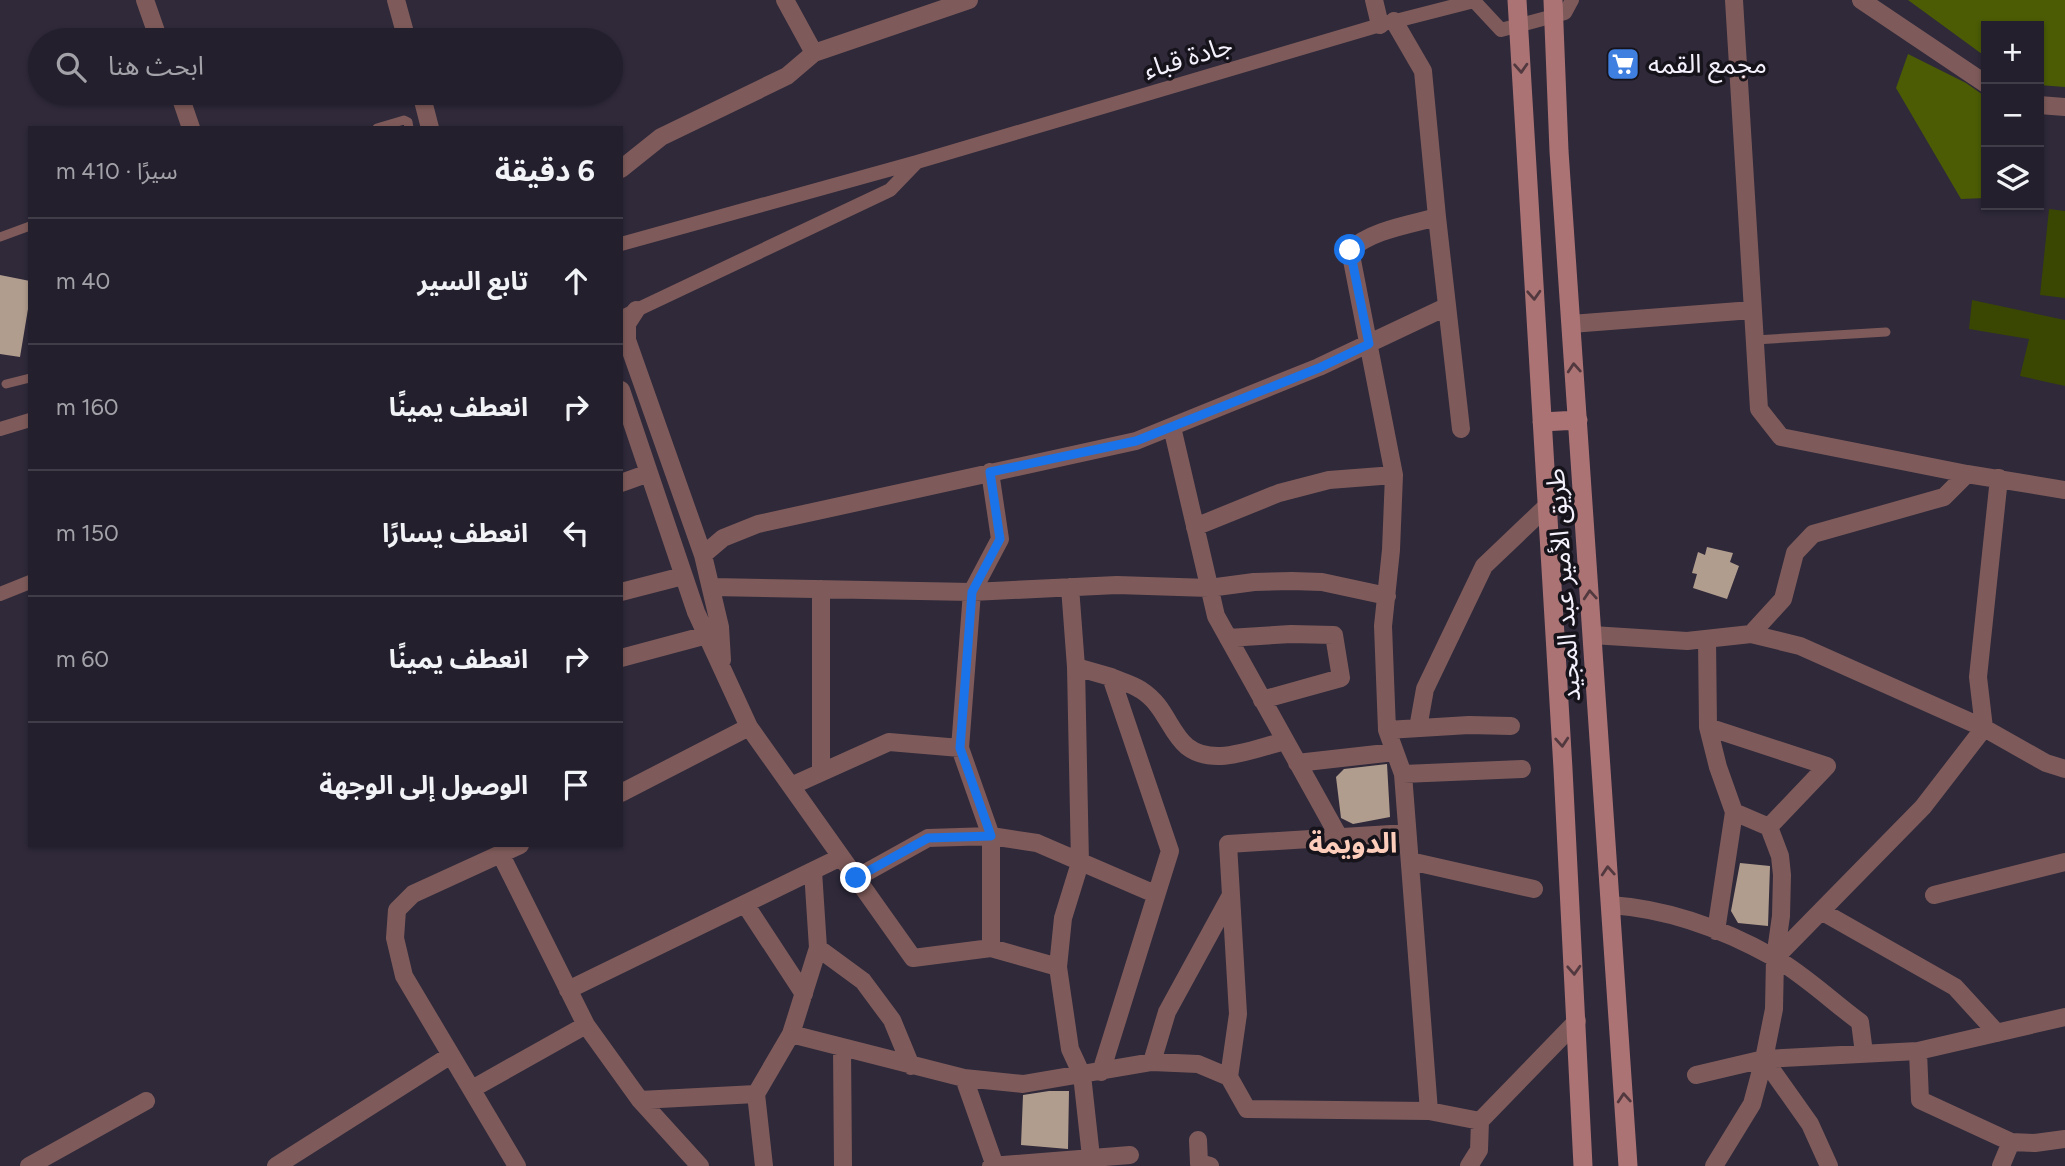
<!DOCTYPE html>
<html lang="ar">
<meta charset="utf-8">
<style>
:root{--surface:#231f2c;--page:#2f2c38;--text:#f1f3f6;--muted:#a3a2a9;--line:#403d48}
body{margin:0;font-family:Figtree,"Noto Sans Arabic",sans-serif;background:var(--page);color:var(--text);direction:rtl}
.controls{position:absolute;right:21px;top:21px;display:grid;overflow:hidden;border-radius:0px;box-shadow:0 2px 5px #0004}
.controls button{width:63px;height:63px;display:grid;place-items:center;padding:0;border:0;border-bottom:2px solid var(--line);background:var(--surface);color:var(--text);font:35px sans-serif}
.stop{position:absolute;width:21px;height:21px;margin:-16px;border:5px solid #1a73e8;border-radius:50%;background:#fff}
.stop.end{background:#1a73e8;border-color:#fff;box-shadow:0 2px 7px #0008}
.list{margin:0;padding:0;list-style:none}
h2{display:flex;justify-content:space-between;align-items:center;height:91px;margin:0;padding:0 28px;font-size:30px}
h2 small{font-size:23px;font-weight:400;color:var(--muted)}
.list li{display:grid;grid-template-columns:46px 1fr auto;gap:21px;align-items:center;box-sizing:border-box;height:126px;padding:0 28px;border-top:2px solid var(--line)}
.list b{display:block;font-size:26px;white-space:nowrap}
.list em{font-size:23px;font-style:normal;color:var(--muted)}
.icon{flex:none;width:38px;height:38px;fill:none;stroke:currentColor;stroke-width:2;stroke-linecap:round;stroke-linejoin:round}
.map{position:relative;flex:none;width:2065px;height:1166px;overflow:hidden;direction:ltr}
.search{position:absolute;background:var(--surface);box-shadow:0 2px 5px #0004;left:28px;top:28px;width:595px;height:77px;display:flex;align-items:center;gap:18px;box-sizing:border-box;padding:0 24px;border-radius:38px;color:var(--muted);font-size:26px}
.panel{position:absolute;background:var(--surface);box-shadow:0 2px 5px #0004;left:28px;top:126px;width:595px;height:721px;border-radius:0px;direction:rtl}
.map>svg:first-child{display:block}
</style>
<div class="map">
<svg width="2065" height="1166" viewBox="0 0 2065 1166">
<rect width="100%" height="100%" fill="#2f293a"/>
<!-- green -->
<path fill="#394703" d="M2049 209 2065 211V298L2040 295Z
M1972 300 2065 320V386L2020 376 2029 339 1969 329Z"/>
<!-- forest -->
<path fill="#4b5c05" d="M1908 0H2065V87L2039 85V26H1986V57Z
M1908 54 1966 83 1986 97V198L1961 199 1896 88Z"/>
<!-- building -->
<path fill="#b19d8e" d="M0 275 30 281V297L20 357 0 354Z
M1707 547 1733 553 1730 562 1739 566 1727 599 1693 588 1697 574 1692 573 1698 552 1705 555Z
M1387 764 1390 817 1353 824 1341 818 1336 777 1344 769Z
M1740 863 1770 866 1768 926 1738 923 1731 911Z
M1049 1091H1069L1068 1149 1021 1145 1023 1095Z"/>
<g fill="none" stroke-linecap="round" stroke-linejoin="round">
<!-- service -->
<path stroke="#7e5b5a" stroke-width="9" d="M377 128 404 120 408 122 409 128
M0 237 30 226
M1755 340 1886 332
M6 384 30 378"/>
<!-- pedestrian -->
<path stroke="#7e5b5a" stroke-width="14" d="M1474 1 1501 30 1565 13 1572 0
M621 244 917 162 1380 25 1474 1
M626 315 890 190 916 163
M0 429 30 420
M0 594 30 582"/>
<!-- minor -->
<path stroke="#7e5b5a" stroke-width="18" d="M145 0 159 40
M396 0 407 40
M785 0 814 53
M1374 0 1380 25
M1734 0 1759 409 1781 437 1967 474 2065 490
M1861 0 1986 84
M1394 21 1423 71 1437 217 1461 429
M179 93 191 128
M421 93 430 128
M2039 105 2065 107
M621 169 661 137 787 76 814 53 969 0
M636 310 627 324V340L703 555 720 627 722 660
M1571 324 1752 310
M621 390 696 612 749 727 913 958 991 948 1058 967
M1172 427 1216 616 1339 837
M990 472 1000 539 972 592 960 748 991 836V948
M621 483 649 473
M1195 527 1279 493 1329 480 1394 475
M703 555 723 538 758 524 1136 441 1319 367 1446 307
M712 587 972 592 1117 585 1209 588 1254 582 1292 581 1322 582 1387 596
M1070 587 1076 667 1080 863 1063 918 1058 967 1070 1049 1082 1075 1092 1166
M621 592 683 576
M1751 634 1783 599 1795 553 1813 534 1944 497 1967 474
M1592 635 1687 641 1751 634 1800 646 1984 728 2046 763 2065 769
M1228 638 1291 634 1334 635 1341 678 1262 700
M1707 639 1708 727 1718 767 1734 812 1716 931
M621 658 707 635
M1076 667 1111 677 1170 851 1101 1072
M1111 677C1120 681 1132 684 1141 690 1176 712 1169 758 1221 756 1242 755 1265 746 1285 741
M1708 727 1827 766 1769 827 1734 812
M1418 728 1425 689 1484 566 1547 506
M1387 730 1469 725 1511 726
M1297 763 1395 752
M821 772V589
M1403 774 1522 769
M791 786 889 742 960 748
M621 793 749 727
M501 855 586 1025 640 1100 700 1166
M1410 861 1534 889
M856 878 928 838 991 836 1037 843 1155 894
M1934 895 2065 862
M745 904 804 994
M1611 905C1668 909 1723 929 1773 957 1801 972 1834 1003 1860 1022L1864 1053
M1821 911 1955 987 1997 1033
M818 948 863 981 892 1020 911 1066
M1775 958 1923 807 1984 728 1978 677 1999 478
M568 990 841 857
M791 1034 964 1078 1023 1084 1152 1062 1198 1064 1229 1077 1247 1109 1429 1111 1480 1121 1577 1021
M842 1048 843 1166
M1918 1051 1920 1100 2011 1142 2035 1143 2065 1139
M1764 1059 1810 1124 1829 1166
M1152 1062 1167 1012 1231 895
M1696 1075 1764 1059 1918 1051 2065 1017
M1229 1077 1238 1014 1228 844 1407 833
M964 1078 995 1166
M472 1089 586 1025
M640 1100 756 1094
M1429 1111 1403 774 1387 730 1383 626 1391 550 1394 475 1350 250C1372 230 1408 225 1437 217
M1198 1140 1199 1163 1210 1166
M29 1166 146 1101
M276 1166 451 1055
M517 1166 404 976 395 938 397 910 413 894 520 845
M764 1166 756 1094 791 1034 818 948 813 871
M991 1166 1130 1155
M1469 1166 1479 1150 1480 1121
M1714 1166 1752 1104 1764 1059 1774 1009 1775 958 1781 916 1782 875 1780 856 1769 827
M2001 1166 2011 1142"/>
<!-- secondary -->
<path stroke="#ab7374" stroke-width="19" d="M1517 0 1563 769 1583 1166
M1553 0 1559 151 1628 1166
M1542 422 1578 420"/>
</g>
<!-- one-way arrows -->
<defs><path id="oneway-chevron" d="M-2-3.5L2.5 0L-2 3.5" fill="none" stroke-width="1.6" stroke-linecap="round" stroke-linejoin="round" transform="scale(1.75)"/></defs>
<g stroke="#52393f">
<use href="#oneway-chevron" transform="translate(1521 68) rotate(87)"/>
<use href="#oneway-chevron" transform="translate(1534 295) rotate(87)"/>
<use href="#oneway-chevron" transform="translate(1574 368) rotate(-94)"/>
<use href="#oneway-chevron" transform="translate(1590 595) rotate(-94)"/>
<use href="#oneway-chevron" transform="translate(1562 742) rotate(86)"/>
<use href="#oneway-chevron" transform="translate(1608 871) rotate(-94)"/>
<use href="#oneway-chevron" transform="translate(1574 970) rotate(87)"/>
<use href="#oneway-chevron" transform="translate(1624 1098) rotate(-94)"/>
</g>
<g fill="none" stroke-linecap="round" stroke-linejoin="round">
<!-- route -->
<path stroke="#1a73e8" stroke-width="9" d="M856 878 928 838 991 836 960 748 972 592 1000 539 990 472 1136 441 1319 368 1369 344 1350 250"/>
</g>
<!-- icons -->
<defs>
<symbol id="supermarket-square" viewBox="-11 -11 22 22"><rect x="-9" y="-9" width="18" height="18" rx="4" fill="#3f7fe0" stroke="#16131b"/><path d="M-6-5.5h2.5l.6 2H6L4.5 2H-2.5L-4.4-4H-6ZM-1.5 3.2a1.3 1.3 0 1 0 .1 0ZM3 3.2a1.3 1.3 0 1 0 .1 0Z" fill="#fff"/></symbol>
</defs>
<g fill-rule="evenodd">
<use href="#supermarket-square" x="1604" y="45" width="38" height="38"/>
</g>
<g text-anchor="middle" dominant-baseline="central" stroke-width="7" stroke-linejoin="round" paint-order="stroke">
<!-- street labels -->
<g font-size="26" fill="#f4f0fc" stroke="#16131b">
<text transform="translate(1188 57) rotate(-17)">جادة قباء</text>
<text transform="translate(1563 585) rotate(-94)">طريق الأمير عبد المجيد</text>
</g>
<!-- poi labels -->
<g font-size="26" fill="#f4f0fc" stroke="#16131b" text-anchor="start">
<text x="1648" y="64">مجمع القمه</text>
</g>
<!-- neighbourhood labels -->
<g font-size="28" font-weight="bold" fill="#fdcdbb" stroke="#16131b">
<text x="1353" y="843">الدويمة</text>
</g>
</g>
</svg>
<div class="controls">
<button>+</button>
<button>−</button>
<button><svg class="icon" aria-label="layers" viewBox="0 0 24 24"><path d="M12 4l9 5-9 5-9-5zM3 14l9 5 9-5"/></svg></button>
</div>
<div class="stop" style="left:1350px;top:250px"></div>
<div class="stop end" style="left:856px;top:878px"></div>
<div class="search"><svg class="icon" aria-label="search" viewBox="0 0 24 24"><circle cx="10" cy="10" r="6"/><path d="M15 15l6 6"/></svg>ابحث هنا</div>
<section class="panel">
<h2>6 دقيقة<small>سيرًا · 410 m</small></h2>
<ul class="list">
<li><svg class="icon" aria-label="ahead" viewBox="0 0 24 24"><path d="M12 20V5M6 11l6-6 6 6"/></svg><div><b>تابع السير</b></div><em>40 m</em></li>
<li><svg class="icon" aria-label="right" viewBox="0 0 24 24"><path d="M7 20v-9h11M14 6l5 5-5 5"/></svg><div><b>انعطف يمينًا</b></div><em>160 m</em></li>
<li><svg class="icon" aria-label="left" viewBox="0 0 24 24"><path d="M17 20v-9H6M10 6l-5 5 5 5"/></svg><div><b>انعطف يسارًا</b></div><em>150 m</em></li>
<li><svg class="icon" aria-label="right" viewBox="0 0 24 24"><path d="M7 20v-9h11M14 6l5 5-5 5"/></svg><div><b>انعطف يمينًا</b></div><em>60 m</em></li>
<li><svg class="icon" aria-label="arrive" viewBox="0 0 24 24"><path d="M6 21V4h12l-3 4 3 4H6"/></svg><div><b>الوصول إلى الوجهة</b></div></li>
</ul>
</section>
</div>
